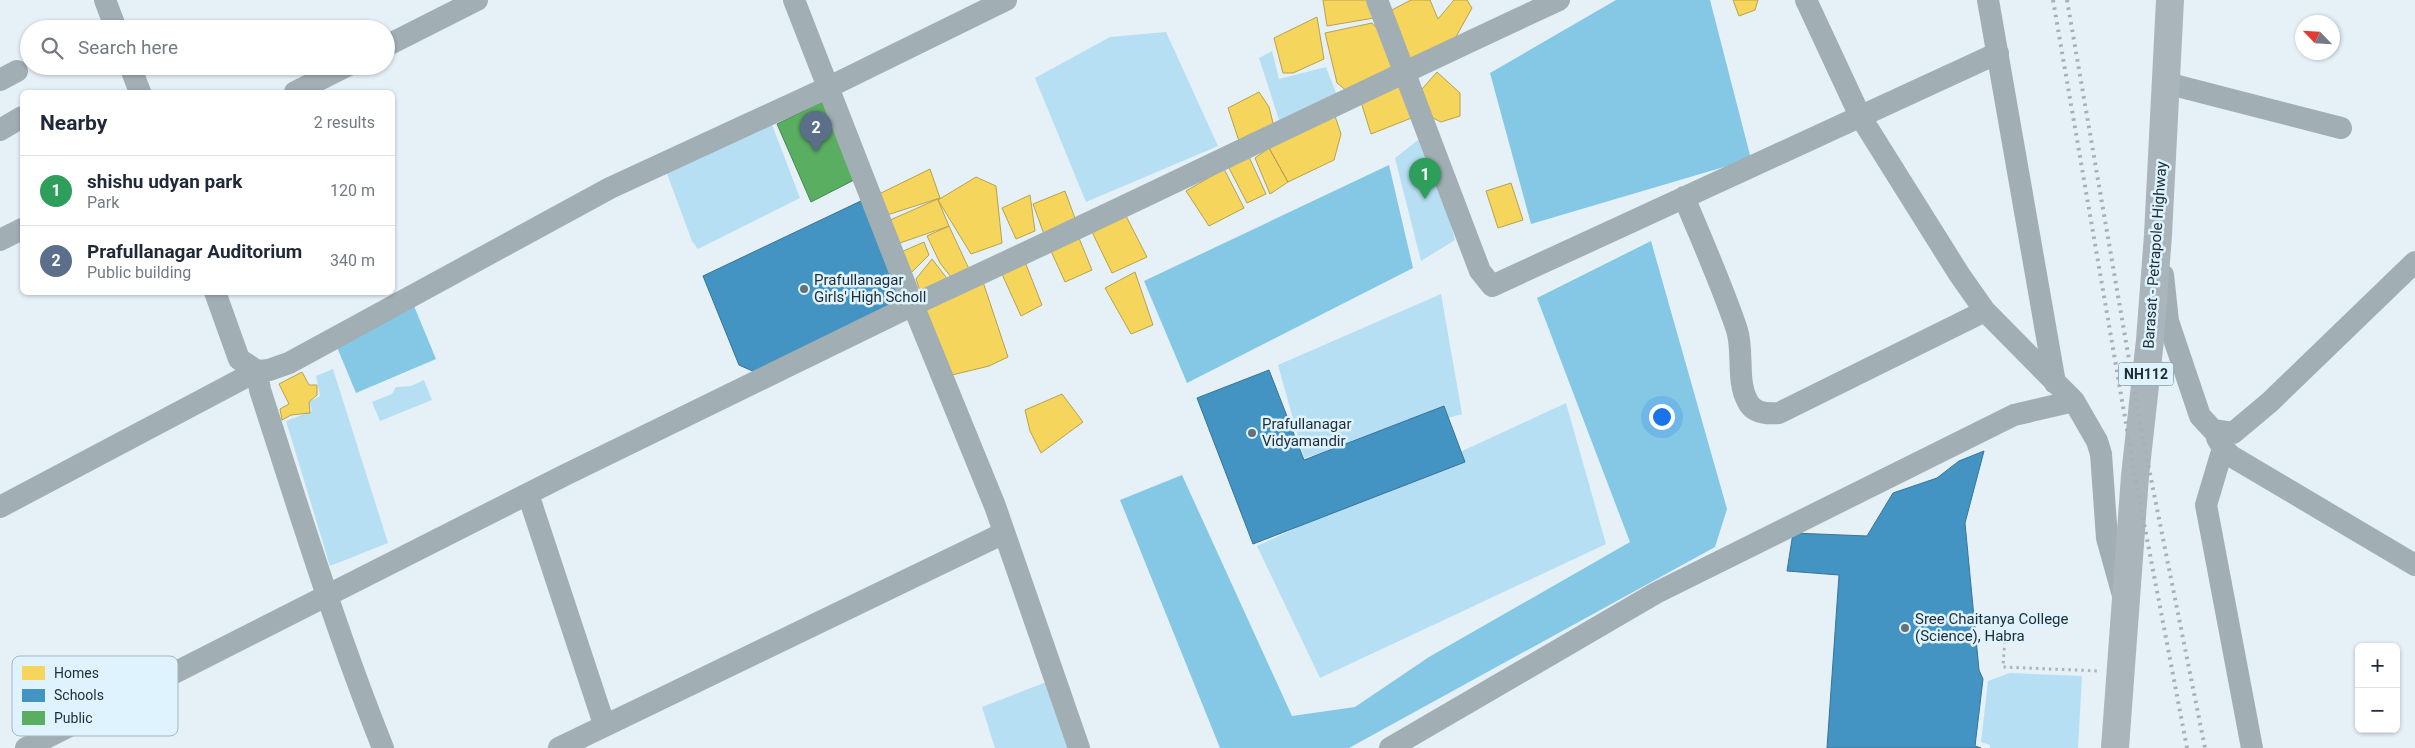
<!DOCTYPE html>
<meta charset="utf-8">
<style>
:root{--surface:#fff;--page:#f6f6f7;--text:#1f2937;--muted:#747a83;--line:#e0e1e3;--accent:#0b8043}
body{margin:0;font-family:Roboto,sans-serif;background:var(--page);color:var(--text)}
.controls{position:absolute;right:15px;bottom:15px;display:grid;overflow:hidden;border-radius:8px;box-shadow:0 1px 4px #0004}
.controls button{width:45px;height:45px;display:grid;place-items:center;padding:0;border:0;border-bottom:1px solid var(--line);background:var(--surface);color:var(--text);font:25px sans-serif}
.compass{position:absolute;left:2295px;top:15px;width:45px;height:45px;border-radius:50%;background:var(--surface);box-shadow:0 1px 4px #0004;rotate:295deg}
.you{position:absolute;left:1661px;top:416px;width:18px;height:18px;margin:-12px;border:4px solid #fff;border-radius:50%;background:#1a73e8;box-shadow:0 0 0 8px #1a73e833}
.badge{display:grid;place-items:center;width:32px;height:32px;border-radius:50%;background:var(--accent);color:#fff;font-size:16px;font-weight:700}
.pin{position:absolute;translate:-50% -41px;filter:drop-shadow(0 1px 2px #0008)}
.pin::after{content:'';position:absolute;top:26px;width:18px;height:15px;background:inherit;clip-path:polygon(0 0,100% 0,50% 100%)}
.list{margin:0;padding:0;list-style:none}
h2{display:flex;justify-content:space-between;align-items:center;height:65px;margin:0;padding:0 20px;font-size:21px}
h2 small{font-size:16px;font-weight:400;color:var(--muted)}
.list li{display:grid;grid-template-columns:32px 1fr auto;gap:15px;align-items:center;box-sizing:border-box;height:70px;padding:0 20px;border-top:1px solid var(--line)}
.list b{display:block;font-size:19px;white-space:nowrap}
.list p{margin:0;font-size:16px;white-space:nowrap;color:var(--muted)}
.list em{font-size:16px;font-style:normal;color:var(--muted)}
.icon{flex:none;width:28px;height:28px;fill:none;stroke:currentColor;stroke-width:2;stroke-linecap:round;stroke-linejoin:round}
.map{position:relative;flex:none;width:2415px;height:748px;overflow:hidden}
.search{position:absolute;background:var(--surface);box-shadow:0 1px 4px #0004;left:20px;top:20px;width:375px;height:55px;display:flex;align-items:center;gap:12px;box-sizing:border-box;padding:0 18px;border-radius:28px;color:var(--muted);font-size:19px}
.panel{position:absolute;background:var(--surface);box-shadow:0 1px 4px #0004;left:20px;top:90px;width:375px;height:205px;border-radius:8px}
.map>svg:first-child{display:block}
</style>
<div class="map">
<svg width="2415" height="748" viewBox="0 0 2415 748">
<rect width="100%" height="100%" fill="#e5f1f7"/>
<!-- green -->
<path fill="#b6dff3" d="M1166 32 1218 146 1086 202 1035 78 1110 37Z
M1272 51 1279 79 1326 67 1338 98 1280 123 1259 58Z
M771 122 800 198 698 249 692 241 666 171Z
M1427 133 1455 240 1421 261 1395 158Z
M1441 294 1462 414 1304 458 1278 365Z
M333 369 388 543 330 566 286 421 312 411 309 402 320 396 316 376Z
M424 380 432 400 380 421 372 402 392 394 396 387 411 386Z
M1566 403 1606 544 1320 678 1257 546Z
M2010 673 2082 676 2078 748H1990V745L1981 742 1988 681Z
M1049 681 1070 748H995L982 707Z"/>
<!-- water -->
<path fill="#84c8e6" d="M1616 0H1710L1751 159 1531 224 1490 73Z
M1389 165 1413 268 1187 383 1144 281Z
M1651 241 1727 509 1715 547 1349 748H1220L1120 500 1182 475 1292 716 1355 707 1429 657 1630 542 1537 298Z
M414 306 436 359 356 393 334 340Z"/>
<!-- homes -->
<path fill="#f6d55c" stroke="#b6a250" d="M1323 0H1369L1374 18 1327 26Z
M1411 0H1430L1438 19 1454 0H1467L1472 8 1453 42 1405 60 1388 12Z
M1733 0H1758L1755 10 1739 16Z
M1317 17 1324 59 1293 73H1283L1274 38Z
M1372 23 1383 35 1395 68 1348 92 1337 83 1325 33Z
M1437 72 1460 93V116L1441 122 1431 117 1422 89Z
M1402 82 1414 117 1371 134 1361 102Z
M1259 92 1269 107 1274 127 1239 141 1228 108Z
M1335 116 1341 134 1334 160 1288 182 1269 148Z
M1269 148 1288 182 1270 194 1255 158Z
M1249 157 1266 194 1247 203 1229 168Z
M930 169 940 198 887 215 877 195Z
M1224 169 1244 208 1209 226 1186 191Z
M976 177 996 186 1002 243 971 254 938 200Z
M1511 183 1523 220 1498 228 1486 191Z
M1065 191 1076 221 1044 234 1033 204Z
M1030 195 1035 231 1016 239 1002 208Z
M940 198 938 200 949 226 897 244 888 221Z
M1126 216 1147 257 1112 273 1092 232Z
M949 226 969 269 951 277 940 263 927 236Z
M1079 238 1092 270 1065 282 1051 251Z
M924 242 929 255 909 275 901 252Z
M932 259 949 281 920 291 916 279Z
M1025 262 1042 305 1021 316 1001 272Z
M1135 272 1153 325 1131 334 1105 288Z
M983 282 1008 357 989 366 948 376 924 310Z
M302 372 309 385H317V395L309 402 310 413 291 415 282 420 280 409 289 404 279 384Z
M1062 394 1083 422 1041 453 1030 431 1025 410Z"/>
<!-- schools -->
<path fill="#4393c3" stroke="#387498" d="M865 199 904 303 759 374 739 365 703 276Z
M1269 370 1304 460 1444 406 1465 462 1253 544 1197 398Z
M1984 451 1965 523 1979 670 1983 679 1975 746 1981 748H1827L1839 575 1787 571 1793 533 1867 536 1893 493 1937 478 1959 461Z"/>
<!-- public -->
<path fill="#5aae61" stroke="#488753" d="M823 101 854 180 811 202 777 124Z"/>
<g fill="none" stroke-linecap="round" stroke-linejoin="round">
<!-- path -->
<path stroke="#aab5bb" stroke-width="3" stroke-dasharray="2.5 4" stroke-linecap="butt" d="M2006 622 2003 667 2099 671"/>
<!-- minor -->
<path stroke="#a1aeb4" stroke-width="22" d="M105 0 116 29
M1377 0 1480 271 1492 286 1998 53
M1806 0 1860 116 1959 274 1985 311 2074 401 2097 441 2101 454 2107 538 2124 599
M1988 0 2055 383
M386 46 477 0
M130 66 140 92
M0 80 17 71
M2166 83 2341 128
M295 92 347 66
M0 130 22 117
M1684 197C1702 241 1722 285 1737 330 1744 353 1736 381 1748 402 1754 414 1768 414 1779 413L1985 311
M0 240 22 229
M2163 275 2168 321 2175 342 2200 416 2213 430 2233 433 2270 402 2415 262
M215 292 239 359 257 371 269 370 289 363 610 188 829 87 1006 0
M2217 438 2223 448 2231 456 2415 565
M2223 448 2206 505 2252 748
M528 494 604 724
M0 507 257 371 260 390C299 510 336 631 383 748
M26 748 565 475 913 305 794 0
M559 748 1004 533
M1079 748 995 506 913 305C1129 206 1342 100 1559 0
M1390 748 1656 593 2014 415 2074 401"/>
<!-- highway -->
<path stroke="#a9b5bb" stroke-width="28" d="M2115 748 2135 476 2150 340 2158 235 2170 0"/>
<!-- rail -->
<path stroke="#a6b1b6" stroke-width="4" stroke-dasharray="2.5 5" stroke-linecap="butt" d="M2053 0 2135 476 2187 748
M2067 0 2141 429 2205 748"/>
</g>
<!-- markers -->
<g fill="#647178" stroke="#def3fe" stroke-width="2">
<circle cx="804" cy="289" r="5"/>
<circle cx="1252" cy="433" r="5"/>
<circle cx="1905" cy="628" r="5"/>
</g>
<g text-anchor="middle" dominant-baseline="central" stroke-width="5" stroke-linejoin="round" paint-order="stroke">
<!-- shield labels -->
<rect fill="#def3fe" stroke="#586870" stroke-width="1" x="2118.5" y="362.5" width="55" height="23" rx="4"/>
<g font-size="14" font-weight="bold" fill="#1f2c33">
<text x="2146" y="374">NH112</text>
</g>
<!-- street labels -->
<g font-size="15" fill="#1f2c33" stroke="#def3fe">
<text transform="translate(2155 255) rotate(-86)">Barasat - Petrapole Highway</text>
</g>
<!-- poi labels -->
<g font-size="15" fill="#1f2c33" stroke="#def3fe" text-anchor="start">
<text x="814" y="280">Prafullanagar<tspan x="814" dy="17">Girls' High Scholl</tspan></text>
<text x="1262" y="424">Prafullanagar<tspan x="1262" dy="17">Vidyamandir</tspan></text>
<text x="1915" y="619">Sree Chaitanya College<tspan x="1915" dy="17">(Science), Habra</tspan></text>
</g>
</g>
<!-- legend -->
<rect x="12" y="656" width="166" height="80" rx="8" fill="#def3fe" stroke="#a5b7c1" stroke-width="1"/>
<rect x="22" y="666" width="23" height="14" fill="#f6d55c"/>
<rect x="22" y="689" width="23" height="13" fill="#4393c3"/>
<rect x="22" y="711" width="23" height="14" fill="#5aae61"/>
<g font-size="14" fill="#1f2c33">
<text x="54" y="678">Homes</text>
<text x="54" y="700">Schools</text>
<text x="54" y="723">Public</text>
</g>
</svg>
<div class="controls">
<button>+</button>
<button>−</button>
</div>
<svg class="compass" viewBox="-18 -18 36 36"><path d="M0-13l5 13h-10z" fill="#e53935"/><path d="M0 13l5-13h-10z" fill="#747a83"/></svg>
<div class="you"></div>
<div class="pin badge" style="left:1425px;top:199px;background:#2e9e5b">1</div>
<div class="pin badge" style="left:816px;top:152px;background:#5c6f8a">2</div>
<div class="search"><svg class="icon" aria-label="search" viewBox="0 0 24 24"><circle cx="10" cy="10" r="6"/><path d="M15 15l6 6"/></svg>Search here</div>
<section class="panel">
<h2>Nearby<small>2 results</small></h2>
<ul class="list">
<li><span class="badge" style="background:#2e9e5b">1</span><div><b>shishu udyan park</b><p>Park</p></div><em>120 m</em></li>
<li><span class="badge" style="background:#5c6f8a">2</span><div><b>Prafullanagar Auditorium</b><p>Public building</p></div><em>340 m</em></li>
</ul>
</section>
</div>
